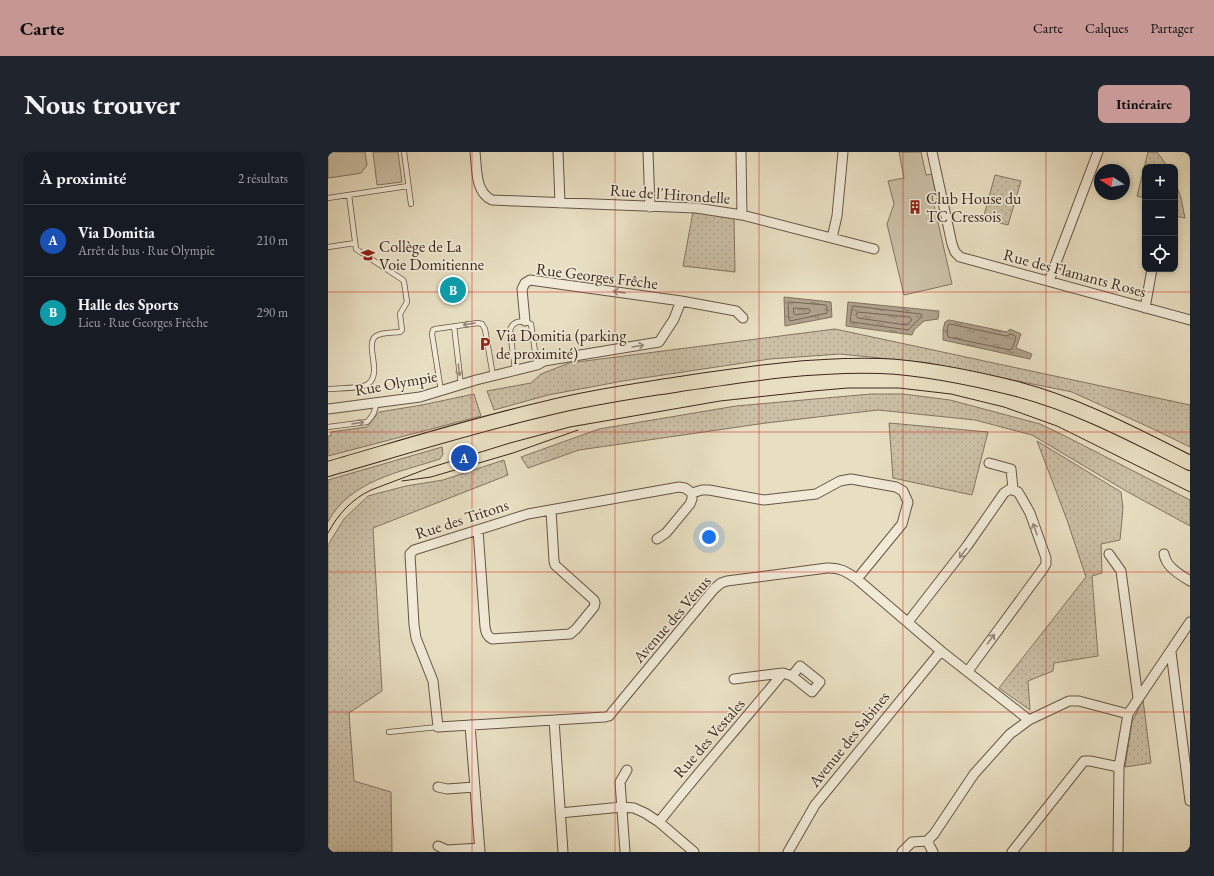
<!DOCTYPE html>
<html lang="fr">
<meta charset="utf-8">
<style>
:root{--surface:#171b24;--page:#20242c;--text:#f1f3f6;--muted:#9ea1a6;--line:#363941;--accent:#c59692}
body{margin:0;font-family:"EB Garamond",serif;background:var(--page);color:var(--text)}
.controls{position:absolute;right:12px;top:12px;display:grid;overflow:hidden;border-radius:8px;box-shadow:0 2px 6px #0003}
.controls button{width:36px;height:36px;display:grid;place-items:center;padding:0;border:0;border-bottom:1px solid var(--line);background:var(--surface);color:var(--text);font:20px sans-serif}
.compass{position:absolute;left:766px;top:12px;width:36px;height:36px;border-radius:50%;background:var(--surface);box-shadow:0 2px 6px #0003;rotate:281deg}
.you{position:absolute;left:381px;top:385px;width:14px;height:14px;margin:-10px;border:3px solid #fff;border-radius:50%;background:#1a73e8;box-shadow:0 0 0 6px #1a73e833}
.badge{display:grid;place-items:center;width:26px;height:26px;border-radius:50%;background:var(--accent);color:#fff;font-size:13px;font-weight:700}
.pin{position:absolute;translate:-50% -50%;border:2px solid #fff;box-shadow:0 1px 4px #0006}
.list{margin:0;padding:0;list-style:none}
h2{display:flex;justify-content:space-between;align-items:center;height:52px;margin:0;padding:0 16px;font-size:17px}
h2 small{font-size:13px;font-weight:400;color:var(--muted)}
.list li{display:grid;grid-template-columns:26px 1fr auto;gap:12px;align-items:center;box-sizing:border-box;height:72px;padding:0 16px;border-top:1px solid var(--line)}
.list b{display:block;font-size:15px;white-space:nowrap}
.list p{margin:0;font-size:13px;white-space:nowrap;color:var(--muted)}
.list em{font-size:13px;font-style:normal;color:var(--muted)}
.icon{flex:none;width:22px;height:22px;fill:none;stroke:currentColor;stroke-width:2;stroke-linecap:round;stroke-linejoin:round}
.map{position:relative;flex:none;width:862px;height:700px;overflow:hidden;border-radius:8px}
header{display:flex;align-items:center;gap:24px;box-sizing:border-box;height:56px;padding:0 20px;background:var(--accent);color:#111}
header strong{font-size:19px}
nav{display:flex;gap:22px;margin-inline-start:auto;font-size:14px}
.intro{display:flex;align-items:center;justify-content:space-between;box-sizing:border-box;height:96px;padding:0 24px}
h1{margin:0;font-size:28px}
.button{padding:10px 18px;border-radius:8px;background:var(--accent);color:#111;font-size:14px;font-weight:700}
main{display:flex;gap:24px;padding:0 24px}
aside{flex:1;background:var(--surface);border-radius:8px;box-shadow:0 2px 6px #0003}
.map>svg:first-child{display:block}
</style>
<header>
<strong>Carte</strong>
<nav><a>Carte</a><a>Calques</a><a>Partager</a></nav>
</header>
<div class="intro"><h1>Nous trouver</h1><a class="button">Itinéraire</a></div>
<main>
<aside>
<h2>À proximité<small>2 résultats</small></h2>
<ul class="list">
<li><span class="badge" style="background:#1a4fb4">A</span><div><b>Via Domitia</b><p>Arrêt de bus · Rue Olympie</p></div><em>210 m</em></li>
<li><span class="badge" style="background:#0f9aa8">B</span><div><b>Halle des Sports</b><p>Lieu · Rue Georges Frêche</p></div><em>290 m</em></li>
</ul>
</aside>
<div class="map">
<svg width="862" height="700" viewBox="0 0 862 700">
<defs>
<pattern id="grass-dots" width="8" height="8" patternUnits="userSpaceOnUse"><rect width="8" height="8" fill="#cbc0a6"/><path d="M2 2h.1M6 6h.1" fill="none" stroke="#afa58e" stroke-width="1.8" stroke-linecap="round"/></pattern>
<pattern id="water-ripples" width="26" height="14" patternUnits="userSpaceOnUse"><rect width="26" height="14" fill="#aea08a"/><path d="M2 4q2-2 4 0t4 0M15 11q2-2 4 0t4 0" fill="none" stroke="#8f8270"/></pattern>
</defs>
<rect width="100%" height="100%" fill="#e8dfc2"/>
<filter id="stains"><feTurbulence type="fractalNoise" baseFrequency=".005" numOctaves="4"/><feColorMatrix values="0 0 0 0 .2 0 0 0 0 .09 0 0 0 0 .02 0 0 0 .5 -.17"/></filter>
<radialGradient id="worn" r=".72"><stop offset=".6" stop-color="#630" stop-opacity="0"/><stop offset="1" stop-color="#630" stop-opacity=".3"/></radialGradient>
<!-- grass -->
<path fill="url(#grass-dots)" stroke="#847462" d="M820 0H829L840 15H817V46L809 44Z
M667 23 693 29 680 73 655 67Z
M847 30 853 46 857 66 847 64Z
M365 60 406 66 407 120 355 114Z
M507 177 862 253V295L823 276 744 240 601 211 512 202 442 207 295 229 220 243 166 258 159 239 203 231 213 222 241 211Z
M146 242 153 264 0 304V284H3V280L39 275 51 260 94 253Z
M543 242H575L622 248 712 272 735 283 862 348V374L798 339 704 283 647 268 550 258 438 271 251 298 200 316 193 305 271 277 408 254Z
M561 271 660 280 644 343 565 326Z
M709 289 793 340 795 356 792 388 773 392 774 421 764 424 770 504 726 511 725 519 700 529 702 558 671 536 758 425 739 368Z
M114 295 115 302 112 307C72 320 21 329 0 370V328Z
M176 308 180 323 45 376 54 539 21 561 26 629 63 640 64 700H0V393L16 367 40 344 78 334 115 328Z
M815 548 823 611 797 615 804 570Z"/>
<!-- park -->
<path fill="#cbc0a6" stroke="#847462" d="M0 0H37L39 13 33 21 28 22 0 26Z
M45 0H70L74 30 49 33Z
M571 0H593L598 23 604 22 608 42 604 44 624 132 576 143 559 72 566 52 560 29 576 26Z"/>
<!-- water -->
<path fill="url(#water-ripples)" stroke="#80705e" d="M456 145 503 150 504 165 457 174Z
M520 150 611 159 610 167 596 169 586 178 584 183 518 174Z
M621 168 679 180 682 177 693 182 688 196 704 202 702 207 615 188V178L617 170Z"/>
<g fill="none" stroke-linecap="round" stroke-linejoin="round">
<!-- shore -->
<path stroke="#756454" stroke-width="1" d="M462 150 498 153 499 155V161L462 169 461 168 460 152Z
M525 154 593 162 594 164 580 178 524 170 522 169 524 156Z
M466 156 481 157 482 159 481 161 467 163 466 162Z
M530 160 582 165 584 168 578 173 530 166 528 164Z
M622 172 678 184 683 182 687 184 688 186 684 197 682 198 620 185 619 179 620 173Z"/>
<defs>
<path id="service" d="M76 0 83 52
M0 46 80 34
M0 95 27 91
M126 174 133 233
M187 218 182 178C185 168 195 168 203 172L209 213
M0 237C10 236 33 237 40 232 55 221 36 192 48 184 54 180 65 181 72 180L74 178 72 162 79 150 76 130 75 128 28 97 21 43
M113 239 104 182 105 178 107 177 150 171 154 172 157 177 165 224
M0 275 39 270C45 264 48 259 48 251
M61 580 110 575"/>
<path id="minor" d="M147 0C149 17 147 40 164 48L368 56 414 63 546 97
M230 0 232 51
M320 0 322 55
M413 0 414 63
M604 0 624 92 627 100 632 105 862 168
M504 86 509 64 515 0
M721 129 770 0
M353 149 408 159 415 166
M817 156 824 117
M0 257 92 245 148 228 209 213 216 209 331 190 346 167 353 149 202 128 197 131 194 137 197 169
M661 311 683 317 685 337
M364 341 374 338H381L436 348 488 342 512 329 523 327 568 335 575 339 580 350 574 372 529 427
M150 378 157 475C158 481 159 484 164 487L242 482 248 477 266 455 267 451 266 448 227 413 226 409 223 358
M329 387 338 381 362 352 364 347V341
M781 402 793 419 810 546
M836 402C838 415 851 422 862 429
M580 470 639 394 676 341 682 337 690 340 693 345 702 361 718 406V412L715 417 640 519
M843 500 862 649
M406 527 455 521 464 524 484 540 492 530 472 514 464 524
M226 568 110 575 105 529 88 486 86 473 82 402 86 398 200 362 351 335 357 336 364 341
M142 573 152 700
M110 635 119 637 147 635
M232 661 294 655 306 656 317 661 331 670 366 700
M331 670C371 619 414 571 455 521
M110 694 119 698 152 696
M235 700 226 568 277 565 281 564 386 437 393 431 399 429 499 416C511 415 519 420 529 427L613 499 701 568
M297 700 292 630 299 618
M460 700 487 653 613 499
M574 700 584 690 599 689
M605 700 599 689 606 682 646 622 682 582 701 568 741 549H751L800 562
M684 700 756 609H762L791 615
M790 700 791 615 800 562 862 470"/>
<path id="primary" d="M0 317C73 296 146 273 220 256 264 245 308 239 352 232 419 222 485 212 553 214 599 216 645 226 689 237 750 253 806 283 862 311"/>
</defs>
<!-- service casing -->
<use href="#service" stroke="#675546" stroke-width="6"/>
<!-- minor casing -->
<use href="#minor" stroke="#675546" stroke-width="11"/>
<!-- primary casing -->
<use href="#primary" stroke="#3c271d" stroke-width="16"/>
<!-- service -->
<use href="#service" stroke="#f0ead7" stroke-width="4.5"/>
<!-- minor -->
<use href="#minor" stroke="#f0ead7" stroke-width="9"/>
<!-- primary -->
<use href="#primary" stroke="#e8dfc2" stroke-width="14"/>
<!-- tram -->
<path stroke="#3c271d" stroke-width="1" d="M74 329 103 325 185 301 250 278
M0 381C10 362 24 347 43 338L101 316 182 291 242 275 392 249 485 239 520 236H571L623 242 676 255 729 274 862 340"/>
</g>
<!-- one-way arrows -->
<defs><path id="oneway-shaft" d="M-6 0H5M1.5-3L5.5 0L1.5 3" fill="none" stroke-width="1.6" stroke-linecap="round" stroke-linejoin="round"/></defs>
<g stroke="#96887a">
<use href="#oneway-shaft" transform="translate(291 140) rotate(-172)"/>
<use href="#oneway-shaft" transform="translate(141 172) rotate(172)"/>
<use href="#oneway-shaft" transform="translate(310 194) rotate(-9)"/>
<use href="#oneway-shaft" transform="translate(131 218) rotate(83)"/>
<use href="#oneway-shaft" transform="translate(30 271) rotate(-8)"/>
<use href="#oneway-shaft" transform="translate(707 377) rotate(-110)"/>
<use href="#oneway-shaft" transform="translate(635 401) rotate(128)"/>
<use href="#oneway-shaft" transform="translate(663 487) rotate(-53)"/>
</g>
<!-- grid -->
<path fill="none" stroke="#d62828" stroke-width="1" stroke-opacity="0.55" d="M144 0V700M287 0V700M431 0V700M575 0V700M718 0V700M0 140H862M0 280H862M0 420H862M0 560H862"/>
<!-- icons -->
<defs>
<symbol id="building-bare" viewBox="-9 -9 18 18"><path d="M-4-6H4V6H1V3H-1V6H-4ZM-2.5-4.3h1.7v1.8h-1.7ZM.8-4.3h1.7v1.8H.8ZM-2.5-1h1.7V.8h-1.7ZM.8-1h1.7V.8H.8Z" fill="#8f2418" stroke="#f0ead7" stroke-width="2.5" paint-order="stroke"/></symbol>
<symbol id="school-bare" viewBox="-9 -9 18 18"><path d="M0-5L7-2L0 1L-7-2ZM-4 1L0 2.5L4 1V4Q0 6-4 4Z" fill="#8f2418" stroke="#f0ead7" stroke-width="2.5" paint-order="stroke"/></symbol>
<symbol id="parking-bare" viewBox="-9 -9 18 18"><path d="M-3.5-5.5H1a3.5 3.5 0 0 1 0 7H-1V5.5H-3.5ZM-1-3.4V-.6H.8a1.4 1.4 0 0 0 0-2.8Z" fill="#8f2418" stroke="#f0ead7" stroke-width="2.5" paint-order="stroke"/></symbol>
</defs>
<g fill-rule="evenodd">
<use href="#building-bare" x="577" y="45" width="20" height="20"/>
<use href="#school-bare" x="30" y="93" width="20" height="20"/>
<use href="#parking-bare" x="147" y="182" width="20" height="20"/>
</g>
<g text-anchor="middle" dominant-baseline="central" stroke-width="3.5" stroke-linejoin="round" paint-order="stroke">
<!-- street labels -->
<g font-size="16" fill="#3c271d" stroke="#f0ead7">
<text transform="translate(342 42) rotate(4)">Rue de l'Hirondelle</text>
<text transform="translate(747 121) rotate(15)">Rue des Flamants Roses</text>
<text transform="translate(269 124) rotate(7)">Rue Georges Frêche</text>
<text transform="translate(68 231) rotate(-10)">Rue Olympie</text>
<text transform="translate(134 367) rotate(-18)">Rue des Tritons</text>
<text transform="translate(344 467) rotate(-49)">Avenue des Vénus</text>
<text transform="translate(381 586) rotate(-49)">Rue des Vestales</text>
<text transform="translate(521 587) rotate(-51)">Avenue des Sabines</text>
</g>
<!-- poi labels -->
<g font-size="16" fill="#3c271d" stroke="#f0ead7" text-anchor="start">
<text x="598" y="46">Club House du<tspan x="598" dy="18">TC Cressois</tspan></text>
<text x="51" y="94">Collège de La<tspan x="51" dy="18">Voie Domitienne</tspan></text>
<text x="168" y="183">Via Domitia (parking<tspan x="168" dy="18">de proximité)</tspan></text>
</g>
</g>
<rect width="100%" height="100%" filter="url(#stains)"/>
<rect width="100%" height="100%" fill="url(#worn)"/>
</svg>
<div class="controls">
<button>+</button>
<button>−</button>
<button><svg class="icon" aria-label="locate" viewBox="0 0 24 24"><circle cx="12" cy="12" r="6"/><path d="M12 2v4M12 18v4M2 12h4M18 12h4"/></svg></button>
</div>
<svg class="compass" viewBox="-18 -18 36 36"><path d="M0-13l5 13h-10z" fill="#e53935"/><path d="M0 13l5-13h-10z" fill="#9ea1a6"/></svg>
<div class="you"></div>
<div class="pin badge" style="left:136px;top:306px;background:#1a4fb4">A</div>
<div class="pin badge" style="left:125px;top:138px;background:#0f9aa8">B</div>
</div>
</main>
